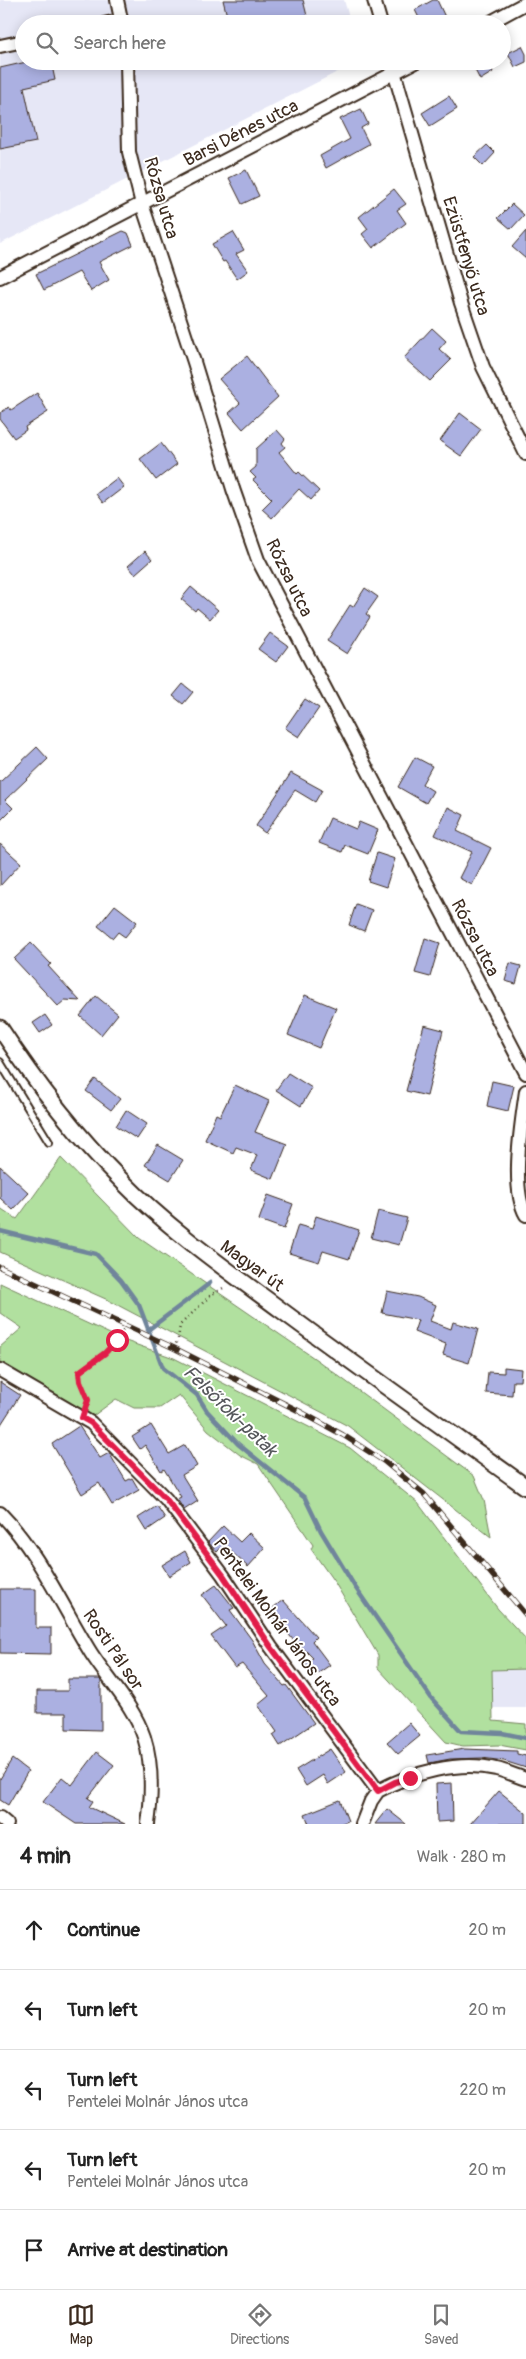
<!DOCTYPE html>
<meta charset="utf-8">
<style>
:root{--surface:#fff;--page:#f2f2f2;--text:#222;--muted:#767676;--line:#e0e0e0;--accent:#3b2a1e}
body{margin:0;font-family:Pangolin,sans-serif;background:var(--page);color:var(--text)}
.stop{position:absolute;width:15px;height:15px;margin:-11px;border:4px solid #e11d48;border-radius:50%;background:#fff}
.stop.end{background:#e11d48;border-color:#fff;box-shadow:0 1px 5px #0008}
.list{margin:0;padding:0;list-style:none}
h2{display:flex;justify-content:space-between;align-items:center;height:65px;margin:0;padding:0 20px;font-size:21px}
h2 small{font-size:16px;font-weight:400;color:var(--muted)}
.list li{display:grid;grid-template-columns:32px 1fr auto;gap:15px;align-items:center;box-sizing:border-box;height:80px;padding:0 20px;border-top:1px solid var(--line)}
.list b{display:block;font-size:19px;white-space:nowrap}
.list p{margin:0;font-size:16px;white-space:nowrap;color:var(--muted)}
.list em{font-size:16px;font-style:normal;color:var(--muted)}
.icon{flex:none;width:28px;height:28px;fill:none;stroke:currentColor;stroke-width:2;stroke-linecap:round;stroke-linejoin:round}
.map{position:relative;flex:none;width:526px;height:1824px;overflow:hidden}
.search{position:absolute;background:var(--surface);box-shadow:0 2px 12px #0003;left:15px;right:15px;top:15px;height:55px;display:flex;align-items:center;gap:12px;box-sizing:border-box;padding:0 18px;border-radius:28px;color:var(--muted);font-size:19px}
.sheet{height:465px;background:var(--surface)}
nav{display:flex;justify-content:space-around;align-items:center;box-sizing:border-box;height:70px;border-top:1px solid var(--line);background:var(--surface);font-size:14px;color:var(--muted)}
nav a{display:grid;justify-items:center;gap:2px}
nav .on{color:var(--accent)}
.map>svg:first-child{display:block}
</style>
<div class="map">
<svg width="526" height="1824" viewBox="0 0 526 1824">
<rect width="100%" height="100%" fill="#fff"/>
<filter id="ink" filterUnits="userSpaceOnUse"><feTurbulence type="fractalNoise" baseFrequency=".02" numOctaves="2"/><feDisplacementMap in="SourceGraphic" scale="10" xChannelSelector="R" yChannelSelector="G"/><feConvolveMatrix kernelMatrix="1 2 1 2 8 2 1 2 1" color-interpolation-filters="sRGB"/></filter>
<g filter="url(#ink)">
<!-- built -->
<path fill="#e6e7f6" d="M0 0H344L351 24H24V61H354L353 64 0 244Z
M526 1669V1708H492V1670Z"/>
<!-- green -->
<path fill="#b1e09f" stroke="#76855e" d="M61 1158 139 1238 317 1360 474 1476 484 1500 491 1537 348 1426 108 1300 0 1252V1208L17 1219Z
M0 1283 123 1340 174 1358 350 1448 418 1503 498 1609 526 1639V1669L492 1670 493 1721 526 1724V1750L499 1745 463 1746 446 1742 378 1668V1655L335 1583 311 1549 313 1545 258 1464 240 1455 208 1430 179 1395 160 1408H134L116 1399 93 1416 0 1362V1347L22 1328 0 1313Z"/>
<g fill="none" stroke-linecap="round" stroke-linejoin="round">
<!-- stream -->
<path stroke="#70859b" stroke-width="4.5" d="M0 1231 96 1254 121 1280 139 1305 163 1368 197 1395 207 1411 238 1444 305 1498 321 1531 355 1587 432 1699 461 1731 502 1733 526 1738
M148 1330 210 1283"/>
</g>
<!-- building -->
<path fill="#abb0e1" stroke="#3b2a1e" d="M223 0H303L309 24H229Z
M433 0H437L445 17 433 24H422L415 10Z
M522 46 526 54V62L515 67 508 53Z
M31 61H51L55 80 24 87 36 142 0 149V68Z
M488 62 493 72 480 80 475 70Z
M449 96 457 109 430 126 422 113Z
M361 109 368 124 361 128 369 144 326 168 320 156 350 139 340 119Z
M487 145 495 153 483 166 474 157Z
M246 170 259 196 242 204 229 178Z
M394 189 406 204 397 210 406 223 373 248 362 234 368 229 359 217Z
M512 204 524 215 511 229 498 218Z
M123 231 128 233 133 245 99 262 109 280 91 291 79 272 44 290 36 274Z
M526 231V259L512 247Z
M233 232 244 250 236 254 248 271 237 279 225 261 223 262 212 244Z
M432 328 446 341 439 349 451 360 430 381 404 358Z
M247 356 278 397 243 429 229 413 240 403 219 379Z
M37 393 48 412 25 427 26 430 14 438 0 419V413L9 407 11 410Z
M460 413 481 429 461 456 440 441Z
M277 430 285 439 282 443 285 447 279 452 297 474 299 472 319 491 311 500 299 489 272 518 262 509 272 499 253 480 256 478 250 472 256 467V449Z
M161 443 177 464 156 480 140 459Z
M117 478 124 487 103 503 96 494Z
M145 551 152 559 135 574 128 566Z
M191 587 218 610 210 619 197 608 195 611 181 599Z
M365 588 378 597 366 614 370 617 347 654 327 641 350 605 353 607Z
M270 633 288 646 276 662 258 649Z
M183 684 193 692 183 704 173 696Z
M305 699 319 708 299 737 285 728Z
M37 747 48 759 5 800 13 808 0 821V782Z
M415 757 432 766 422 784 433 791 426 803 398 787Z
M291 773 322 790 315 802 295 790 265 833 256 826Z
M448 807 464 815 457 831 491 848 472 885 459 878 472 852 435 835Z
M330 818 356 829 359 822 378 830 368 854 345 845 342 852 319 843Z
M0 844 21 863 0 886Z
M377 853 395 859 386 887 368 881Z
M356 904 372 910 364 931 349 925Z
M115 905 137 922 125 937 118 932 113 938 98 926Z
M425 938 440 943 430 977 415 973Z
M31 943 51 964 48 966 80 1001 65 1000 58 1006 14 959Z
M510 963 521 966 516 984 505 981Z
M305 995 336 1008 319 1048 288 1035Z
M96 996 118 1014 101 1035 80 1016Z
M45 1015 52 1025 40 1033 33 1023Z
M424 1025 443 1030 427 1096 406 1091Z
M288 1073 312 1088 301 1106 276 1090Z
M95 1079 120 1099 111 1110 86 1091Z
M492 1081 514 1086 508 1111 487 1106Z
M235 1085 269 1101 255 1132 287 1144 273 1179 251 1170 257 1155 236 1147 233 1153 205 1140 216 1114 220 1116Z
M126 1110 147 1124 137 1139 116 1126Z
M158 1145 183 1160 170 1180 145 1165Z
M0 1166 29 1193 13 1210 0 1198Z
M268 1195 293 1204 284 1229 259 1220Z
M378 1211 407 1218 399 1245 371 1238Z
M316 1216 359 1230 349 1259 323 1251 319 1262 289 1253 298 1225 312 1229Z
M387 1291 418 1297 436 1305 430 1321 451 1329 453 1322 478 1329 469 1363 443 1355 446 1344 414 1332 418 1320 382 1313Z
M504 1367 521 1369 520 1381H513L512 1395 486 1393 488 1372 504 1373Z
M0 1382 20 1395 0 1426Z
M151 1425 169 1454 185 1445 197 1466 182 1475 198 1501 184 1510 177 1499 181 1497 164 1469 161 1471 145 1445 140 1449 132 1437Z
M79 1426 100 1458 109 1453 126 1481 132 1478 139 1490 112 1505 99 1483 82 1494 52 1444Z
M157 1506 165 1518 146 1531 138 1518Z
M223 1526 240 1542 249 1533 265 1548 248 1567 224 1545 217 1552 208 1542Z
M185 1551 191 1562 169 1576 162 1565Z
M216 1585 234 1608 230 1610 252 1640 265 1664 284 1686 286 1685 314 1723 280 1746 273 1735 277 1732 258 1705 269 1696 242 1664 235 1668 211 1636 226 1626 202 1595Z
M0 1589H36V1628H51V1654L0 1653Z
M283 1600 316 1637 312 1641 330 1665 314 1676 305 1664 313 1658 296 1641 295 1642 269 1611Z
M68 1679H100L101 1682V1730L66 1729V1713H37V1691H68Z
M409 1723 420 1736 398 1754 387 1742Z
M330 1749 346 1772 328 1784 323 1775 306 1786 296 1770Z
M464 1749 517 1751V1754L526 1756V1768L504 1761 482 1758 450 1759 429 1763 427 1755Z
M97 1752 114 1765 88 1798 93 1801 89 1807 125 1824H76L43 1802 62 1777 72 1785Z
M12 1759 28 1771 8 1805 0 1800V1779Z
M452 1783 453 1821 437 1822 436 1784Z
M499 1791 526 1813V1824H470Z
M340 1800 348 1821 340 1824H309L305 1814Z
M387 1809 406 1824H375Z"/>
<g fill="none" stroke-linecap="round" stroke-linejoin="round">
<defs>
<path id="service" d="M0 1062 49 1142"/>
<path id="minor" d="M117 0 122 24
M374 0 381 24
M104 24 121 20
M487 24 526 3
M0 46 24 41
M127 61 129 152 142 204 194 362 233 489 258 560 526 1073
M391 61 461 303 483 367 526 454
M0 277 417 61
M526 1091C522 1121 510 1188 526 1215
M0 1370 91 1423 166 1499 223 1575 271 1647 378 1791C411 1773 459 1760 496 1769 506 1771 516 1776 526 1779
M0 1513C38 1551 63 1608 91 1653 109 1681 133 1705 144 1737 153 1765 152 1795 148 1824
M0 1818 7 1824
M362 1824 371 1801 378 1791"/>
<path id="tertiary" d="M0 1028C36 1083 76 1135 122 1181 170 1230 226 1269 281 1310 362 1370 444 1428 526 1487"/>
</defs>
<!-- service casing -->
<use href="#service" stroke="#3b2a1e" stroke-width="10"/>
<!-- minor casing -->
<use href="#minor" stroke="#3b2a1e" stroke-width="16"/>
<!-- tertiary casing -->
<use href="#tertiary" stroke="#3b2a1e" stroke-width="19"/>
<!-- path -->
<path stroke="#3b2a1e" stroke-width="2.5" stroke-dasharray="1 4" stroke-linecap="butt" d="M174 1348 178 1339 180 1325 212 1294 225 1287
M87 1405C89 1392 77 1384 79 1372L112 1347 126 1326"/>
<!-- service -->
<use href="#service" stroke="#fff" stroke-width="6"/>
<!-- minor -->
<use href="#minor" stroke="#fff" stroke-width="12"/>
<!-- tertiary -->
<use href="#tertiary" stroke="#fff" stroke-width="15"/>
<defs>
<path id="rail" d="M0 1267 174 1348 299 1411 343 1435 385 1462 424 1494 526 1615"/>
</defs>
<!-- rail casing -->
<use href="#rail" stroke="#3b2a1e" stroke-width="5.5"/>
<!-- rail -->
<use href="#rail" stroke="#fff" stroke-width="4" stroke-dasharray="11" stroke-linecap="butt"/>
</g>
</g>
<g fill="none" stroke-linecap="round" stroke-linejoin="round" filter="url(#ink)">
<!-- route -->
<path stroke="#e11d48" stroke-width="6" d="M117 1340 105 1353 79 1372 80 1381 88 1400 82 1418 91 1423 166 1499 223 1575 271 1647 378 1791 395 1782 410 1778"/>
</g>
<g text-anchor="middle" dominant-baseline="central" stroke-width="4" stroke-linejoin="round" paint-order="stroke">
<!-- street labels -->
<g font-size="18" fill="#3b2a1e" stroke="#fff">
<text transform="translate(241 133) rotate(-27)">Barsi Dénes utca</text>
<text transform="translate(161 198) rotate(74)">Rózsa utca</text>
<text transform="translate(466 256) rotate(73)">Ezüstfenyő utca</text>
<text transform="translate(289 578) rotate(64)">Rózsa utca</text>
<text transform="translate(475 938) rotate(63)">Rózsa utca</text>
<text transform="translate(252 1266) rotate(36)">Magyar út</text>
<text transform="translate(277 1622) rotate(54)">Pentelei Molnár János utca</text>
<text transform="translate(113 1650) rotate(56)">Rosti Pál sor</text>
</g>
<!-- water labels -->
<g font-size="19" font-style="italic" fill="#56585c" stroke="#fff">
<text transform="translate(230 1411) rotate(44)">Felsőfoki-patak</text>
</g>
</g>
</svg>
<div class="stop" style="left:117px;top:1340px"></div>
<div class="stop end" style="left:410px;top:1778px"></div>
<div class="search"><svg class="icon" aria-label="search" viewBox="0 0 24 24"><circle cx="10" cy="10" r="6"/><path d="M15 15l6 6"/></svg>Search here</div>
</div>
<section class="sheet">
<h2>4 min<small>Walk · 280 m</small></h2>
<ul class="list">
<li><svg class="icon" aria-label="ahead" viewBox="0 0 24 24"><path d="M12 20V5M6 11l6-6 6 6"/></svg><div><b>Continue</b></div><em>20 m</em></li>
<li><svg class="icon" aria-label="left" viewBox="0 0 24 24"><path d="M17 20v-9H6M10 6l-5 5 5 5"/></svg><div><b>Turn left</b></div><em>20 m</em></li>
<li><svg class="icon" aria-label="left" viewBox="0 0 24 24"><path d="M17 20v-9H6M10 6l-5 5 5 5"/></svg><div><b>Turn left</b><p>Pentelei Molnár János utca</p></div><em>220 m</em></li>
<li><svg class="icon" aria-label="left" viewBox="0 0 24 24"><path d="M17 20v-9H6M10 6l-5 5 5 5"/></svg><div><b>Turn left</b><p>Pentelei Molnár János utca</p></div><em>20 m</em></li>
<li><svg class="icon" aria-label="arrive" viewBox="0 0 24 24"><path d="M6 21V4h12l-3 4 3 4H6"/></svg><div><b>Arrive at destination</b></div></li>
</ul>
</section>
<nav>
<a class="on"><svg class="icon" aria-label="map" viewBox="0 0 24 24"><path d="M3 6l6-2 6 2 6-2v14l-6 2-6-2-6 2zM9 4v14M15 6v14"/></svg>Map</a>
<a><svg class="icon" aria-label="directions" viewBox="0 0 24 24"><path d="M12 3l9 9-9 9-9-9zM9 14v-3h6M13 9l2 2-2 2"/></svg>Directions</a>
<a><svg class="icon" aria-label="saved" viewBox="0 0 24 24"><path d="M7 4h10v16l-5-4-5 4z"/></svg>Saved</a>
</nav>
